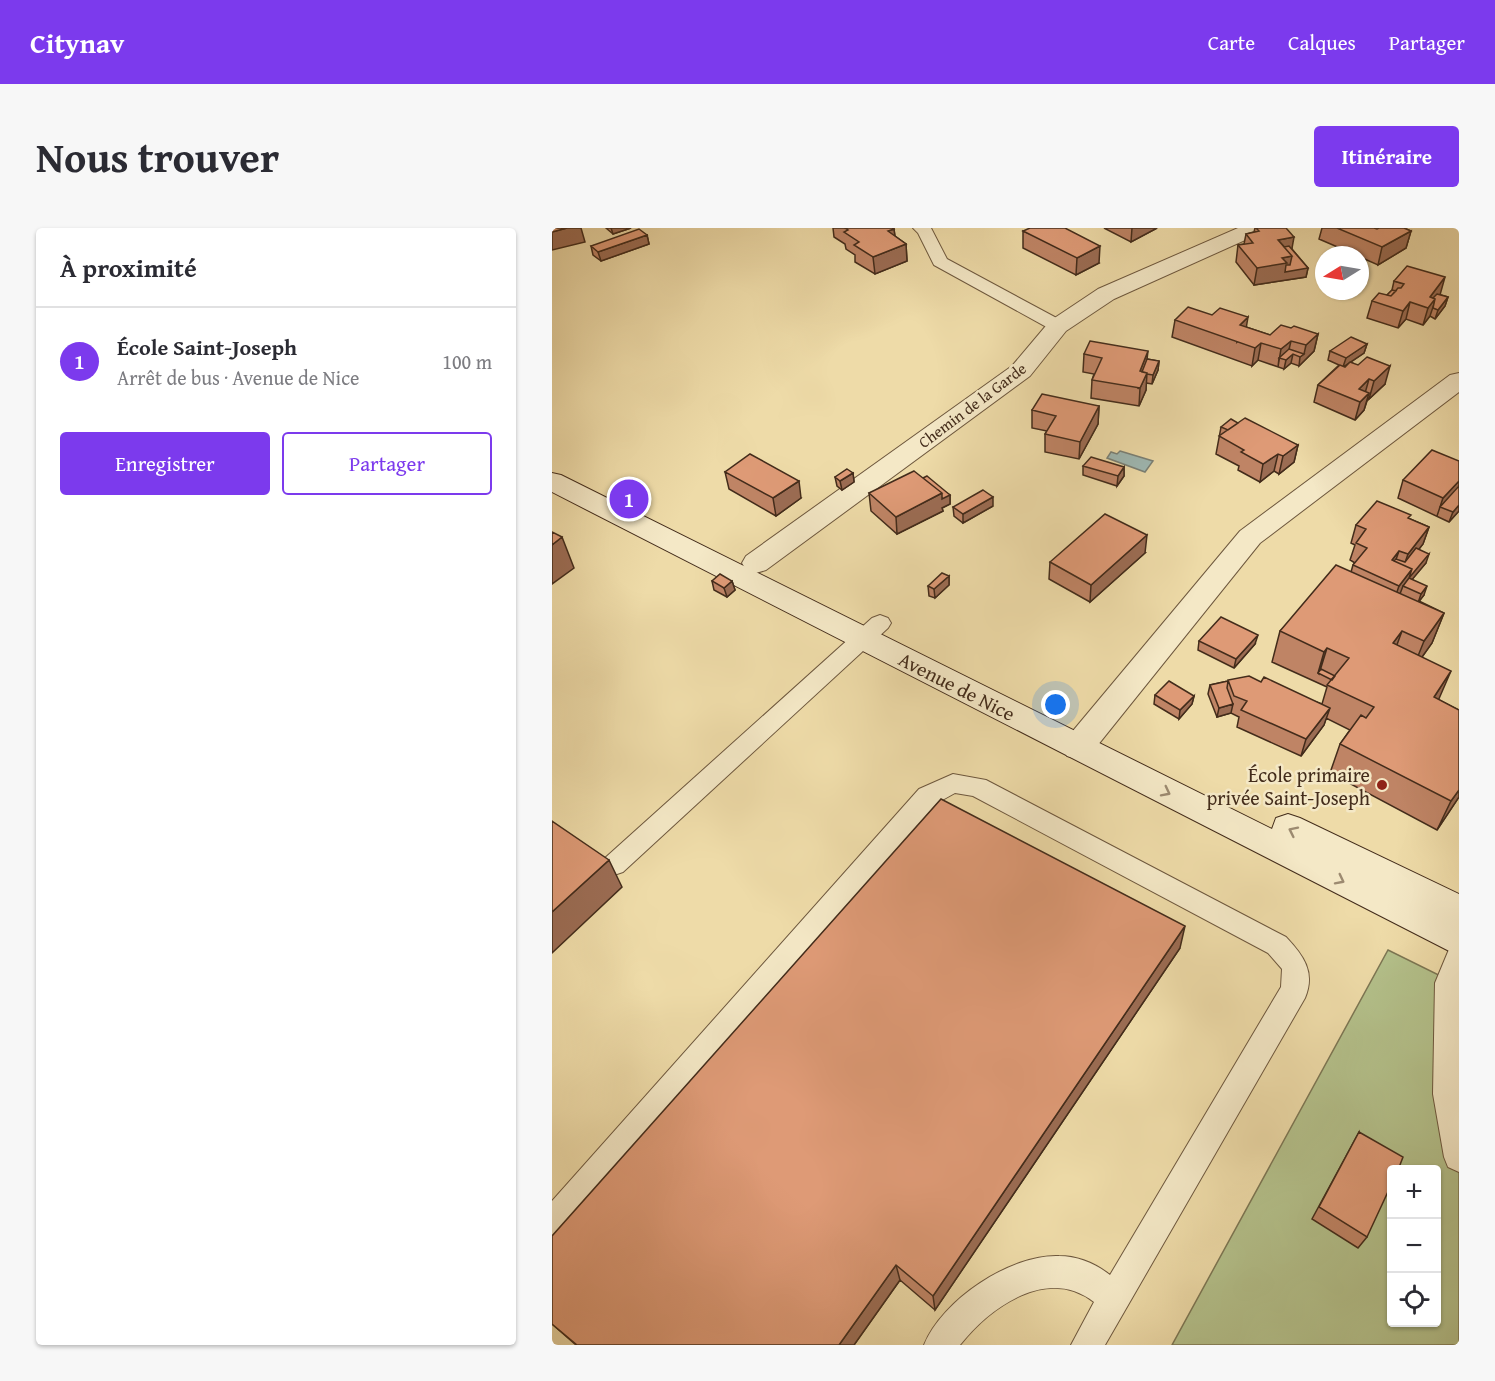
<!DOCTYPE html>
<html lang="fr">
<meta charset="utf-8">
<style>
:root{--surface:#fff;--page:#f7f7f7;--text:#2b2b33;--muted:#7c7c81;--line:#e1e1e2;--accent:#7c3aed}
body{margin:0;font-family:"Gentium Book Plus",serif;background:var(--page);color:var(--text)}
.controls{position:absolute;right:18px;bottom:18px;display:grid;overflow:hidden;border-radius:6px;box-shadow:0 2px 4px #0004}
.controls button{width:54px;height:54px;display:grid;place-items:center;padding:0;border:0;border-bottom:2px solid var(--line);background:var(--surface);color:var(--text);font:30px sans-serif}
.compass{position:absolute;left:763px;top:18px;width:54px;height:54px;border-radius:50%;background:var(--surface);box-shadow:0 2px 4px #0004;rotate:259deg}
.you{position:absolute;left:504px;top:477px;width:21px;height:21px;margin:-15px;border:4px solid #fff;border-radius:50%;background:#1a73e8;box-shadow:0 0 0 9px #1a73e833}
.badge{display:grid;place-items:center;width:39px;height:39px;border-radius:50%;background:var(--accent);color:#fff;font-size:20px;font-weight:700}
.pin{position:absolute;translate:-50% -50%;border:3px solid #fff;box-shadow:0 2px 6px #0006}
.list{margin:0;padding:0;list-style:none}
h2{display:flex;justify-content:space-between;align-items:center;height:78px;margin:0;padding:0 24px;font-size:26px}
h2 small{font-size:20px;font-weight:400;color:var(--muted)}
.list li{display:grid;grid-template-columns:39px 1fr auto;gap:18px;align-items:center;box-sizing:border-box;height:108px;padding:0 24px;border-top:2px solid var(--line)}
.list b{display:block;font-size:22px;white-space:nowrap}
.list p{margin:0;font-size:20px;white-space:nowrap;color:var(--muted)}
.list em{font-size:20px;font-style:normal;color:var(--muted)}
.actions{display:flex;gap:12px;padding:18px 24px}
.actions a{flex:1;padding:14px 0;border:2px solid var(--accent);border-radius:6px;text-align:center;font-size:21px;color:var(--accent)}
.actions .main{background:var(--accent);color:#fff}
.icon{flex:none;width:33px;height:33px;fill:none;stroke:currentColor;stroke-width:2;stroke-linecap:round;stroke-linejoin:round}
.map{position:relative;flex:none;width:907px;height:1117px;overflow:hidden;border-radius:6px}
header{display:flex;align-items:center;gap:36px;box-sizing:border-box;height:84px;padding:0 30px;background:var(--accent);color:#fff}
header strong{font-size:28px}
nav{display:flex;gap:33px;margin-inline-start:auto;font-size:21px}
.intro{display:flex;align-items:center;justify-content:space-between;box-sizing:border-box;height:144px;padding:0 36px}
h1{margin:0;font-size:42px}
.button{padding:15px 27px;border-radius:6px;background:var(--accent);color:#fff;font-size:21px;font-weight:700}
main{display:flex;gap:36px;padding:0 36px}
aside{flex:1;background:var(--surface);border-radius:6px;box-shadow:0 2px 4px #0004}
.map>svg:first-child{display:block}
</style>
<header>
<strong>Citynav</strong>
<nav><a>Carte</a><a>Calques</a><a>Partager</a></nav>
</header>
<div class="intro"><h1>Nous trouver</h1><a class="button">Itinéraire</a></div>
<main>
<aside>
<h2>À proximité<small></small></h2>
<ul class="list">
<li><span class="badge">1</span><div><b>École Saint-Joseph</b><p>Arrêt de bus · Avenue de Nice</p></div><em>100 m</em></li>
</ul>
<div class="actions"><a class="main">Enregistrer</a><a>Partager</a></div>
</aside>
<div class="map">
<svg width="907" height="1117" viewBox="0 0 907 1117">
<rect width="100%" height="100%" fill="#eedba8"/>
<filter id="stains"><feTurbulence type="fractalNoise" baseFrequency=".00333" numOctaves="4"/><feColorMatrix values="0 0 0 0 .2 0 0 0 0 .09 0 0 0 0 .02 0 0 0 .5 -.17"/></filter>
<radialGradient id="worn" r=".72"><stop offset=".6" stop-color="#630" stop-opacity="0"/><stop offset="1" stop-color="#630" stop-opacity=".3"/></radialGradient>
<!-- green -->
<path fill="#b4c18b" stroke="#7c7653" stroke-width="1.5" fill-rule="evenodd" d="M836 722 907 757V1117H620ZM840 942H884V1094H840Z"/>
<!-- water -->
<path fill="#9eb8b3" stroke="#7a8076" stroke-width="1.5" d="M568 223 601 233 593 244 555 230 559 224 565 226Z"/>
<g fill="none" stroke-linecap="round" stroke-linejoin="round">
<defs>
<path id="service" d="M361 0H379L395 31 512 94 514 98 506 103 500 102 382 37 366 5Z
M328 387 336 390 339 395 336 400 71 644 62 647 53 644 49 637 53 630 320 390Z
M401 546 434 552 734 709C751 727 764 744 753 770L553 1117H519L542 1074C496 1038 439 1078 408 1117H372C390 1072 459 1026 507 1028 526 1028 544 1036 558 1047L729 759 730 741 716 725 421 568 403 565 385 575 11 1007 0 1011V973L367 561Z
M907 715V944L896 939 892 929 881 866 883 755 898 719Z"/>
<path id="minor" d="M686 0H715L711 4 562 71 514 103 478 148 214 342 204 345 194 342 190 335 194 328 460 138 498 93 546 61Z
M907 145V164L708 315 537 528 526 531 515 528 510 519 515 510 688 303 898 147Z"/>
<path id="secondary" d="M0 245 9 247 720 601 724 590 736 586 748 590 907 666V728L0 264Z"/>
</defs>
<!-- service casing -->
<use href="#service" stroke="#6e583e" stroke-width="2"/>
<!-- minor casing -->
<use href="#minor" stroke="#6e583e" stroke-width="2"/>
<!-- secondary casing -->
<use href="#secondary" stroke="#432c1b" stroke-width="2"/>
<!-- service -->
<use href="#service" fill="#f4e8c6" fill-rule="evenodd"/>
<!-- minor -->
<use href="#minor" fill="#f4e8c6" fill-rule="evenodd"/>
<!-- secondary -->
<use href="#secondary" fill="#f4e8c6" fill-rule="evenodd"/>
</g>
<!-- wall -->
<path fill="#bf8465" stroke="#432c1b" stroke-width="1.5" d="M54 0H79L61 6Z
M281 0H341L342 1 343 8 354 16 355 33 323 46 303 34V27L294 21 293 16 282 9Z
M552 0H605L579 14Z
M703 0H734L740 21 756 40 754 49 702 57 684 34 686 17 692 16 694 6 702 4Z
M770 0H852L859 3 854 20 826 37 808 29V27H804L767 11Z
M471 3 547 35 524 47 471 20Z
M95 7 97 16 49 33 41 27 39 18Z
M842 53 896 69 893 78 883 91 878 88 871 97 854 91 846 100 815 90 820 73 835 67 840 62Z
M623 92 694 99 718 107 739 100 766 106 762 123 747 138 739 135 732 141 706 132 700 138 620 109Z
M815 116 812 125 799 134 833 156 817 171 816 170 812 182 803 192 762 174 766 157 787 137 776 132 778 123Z
M532 126 595 131 607 133 606 142 600 156 594 155V162L587 178 539 170 540 152 542 146 531 144Z
M547 178 546 196 527 231 493 224V206L495 203 480 200V182Z
M686 195 746 217 742 234 727 246 722 243 708 254 686 242 687 238 664 226 669 199Z
M907 233V283L897 294 846 270 851 252Z
M531 238 572 239V248L565 258 531 247Z
M173 244 249 270 224 288 177 261Z
M301 245 302 254 290 262 285 258 283 249Z
M371 250 398 267V276L390 280 391 283 345 306 319 283 317 265Z
M441 278 411 295 402 288 401 279Z
M858 291 877 299 871 316 867 321 874 335 860 351 872 367 867 373 892 385 880 415 870 429 887 472 907 482V569L885 602 778 545 788 516 798 502 774 490 772 497 749 528 685 499 687 489 679 485 665 489 656 466 658 457 676 453 709 454 770 476 775 459 720 434 728 403 799 344 801 337 803 335 798 332 803 317 799 315 804 297Z
M593 325 538 374 497 351 498 334Z
M397 348V357L383 370 377 368 376 358Z
M160 353H180L183 362 175 369 162 362Z
M647 413 703 416 682 440 646 422Z
M603 467 642 468 640 476 627 491 602 476Z
M628 720 383 1082 348 1052 302 1117H24L0 1096Z
M807 904 815 1009 806 1020 760 991Z"/>
<!-- shaded-wall -->
<path fill="#9b6c53" stroke="#432c1b" stroke-width="1.5" d="M15 0H29L33 14 0 22V4Z
M59 0H79L61 6Z
M580 0H605L579 14Z
M342 1 344 18 336 3Z
M859 3 854 20 826 37 830 19Z
M95 7 97 16 49 33 46 24Z
M742 9 739 26 726 12Z
M354 16 355 33 323 46 321 29Z
M548 18 547 35 524 47 525 30Z
M740 28 756 40 754 49 702 57 705 40 730 30Z
M893 49 888 67 883 73 878 88 871 97 876 80 878 69Z
M896 69 893 78 883 91 886 82Z
M858 74 854 91 846 100 851 83Z
M696 89 693 107 685 114 688 97Z
M766 106 762 123 747 138 748 129 752 126 754 117Z
M739 113 735 130H727L726 139 729 121Z
M709 115 706 132 700 138 703 120Z
M815 116 812 125 791 139 794 130Z
M596 123 594 140 586 161 588 143Z
M741 126 739 135 732 141 734 132Z
M607 133 606 142 600 156 601 147Z
M838 138 833 156 817 171 822 153Z
M595 145 594 162 587 178 588 160Z
M817 151 812 169 807 161Z
M817 165 812 182 803 192 808 174Z
M547 178 546 196 527 231 528 214Z
M746 217 742 234 727 246 731 228Z
M726 226 722 243 708 254 711 236Z
M572 239V248L565 258 566 248Z
M301 245 302 254 290 262 288 253Z
M247 253 249 270 224 288 221 270Z
M907 253V263L888 279 885 288 891 270Z
M390 265 398 267V276L390 280 391 283 345 306 344 289Z
M441 269V278L411 295V286Z
M907 277V283L897 294 901 284Z
M877 299 871 316 850 343 856 326Z
M595 307 593 325 538 374 539 357Z
M10 309 22 340 0 356V317Z
M847 323 841 340 840 332Z
M877 326 874 335 854 359 851 358 848 366 841 375 847 358 860 341Z
M397 348V357L383 370 382 361Z
M180 353 183 362 175 369 172 360Z
M875 358 872 367 866 375 869 366Z
M892 385 880 415 860 443 872 413Z
M850 403 839 433 841 415Z
M706 407 703 416 682 440 684 431Z
M775 420 767 446 766 445 772 424Z
M899 443 886 473 882 469Z
M642 468 640 476 627 491 628 482Z
M681 476 679 485 665 489 667 480Z
M778 480 772 497 749 528 754 511Z
M907 562V569L885 602 899 573Z
M57 632 70 659 0 725V684Z
M633 698 628 720 383 1082 381 1068Z
M344 1037 348 1052 302 1117H287Z"/>
<!-- building -->
<path fill="#de9a76" stroke="#432c1b" stroke-width="1.5" d="M0 0H15L0 4Z
M293 0H341L342 1 336 3 354 16 321 29 302 17 307 14 292 4 296 2Z
M478 0H513L548 18 525 30 471 3Z
M704 0H734L742 9 726 12 740 28 730 30 735 35 705 40 686 17 701 15 694 6 707 3Z
M785 0H822L825 1 827 0H852L859 3 830 19Z
M87 1 95 7 46 24 39 18Z
M737 18 756 40 733 44 734 37H738L740 28 732 19Z
M855 38 893 49 878 69 883 71 876 80 858 74 851 83 820 73 827 65 839 68 846 60H849L852 56 842 53Z
M840 62 844 63 839 68 835 67Z
M885 66 896 69 886 82 881 80 883 71 881 70Z
M636 79 660 87 668 80 696 89 688 97 718 107 729 97 739 100 742 98 766 106 754 117 739 113 729 121 709 115 703 120 623 92Z
M799 109 815 116 794 130 778 123Z
M538 113 596 123 588 143 595 145 588 160 540 152 550 130 532 126Z
M737 121 752 126 748 129 741 126 734 132 727 130Z
M815 129 838 138 822 153 817 151 807 161 817 165 808 174 766 157 788 137 793 139 798 134 806 137Z
M595 131 607 133 601 147 595 146V145L590 144Z
M490 166 547 178 528 214 493 206 504 188 480 182Z
M693 190 746 217 731 228 726 226 711 236 689 224 692 222 667 208Z
M679 191 686 195 676 202 669 199Z
M880 222 907 233V253L891 270 851 252Z
M198 226 247 253 221 270 173 244Z
M539 229 572 239 566 248 531 238Z
M295 241 301 245 288 253 283 249Z
M362 243 390 265 344 289 317 265Z
M375 248 398 267 390 271V265L371 250Z
M907 258V277L901 284 888 279Z
M431 262 441 269 411 286 401 279Z
M825 273 859 287 856 290 877 299 856 326 847 323 840 332 860 341 847 358 801 337 815 320 804 315 814 301 804 297Z
M553 286 595 307 539 357 498 334Z
M0 304 10 309 0 317Z
M864 320 877 326 857 350 860 341 842 333 844 331 853 334Z
M784 337 892 385 872 413 850 403 841 415 899 443 882 469 907 482V562L899 573 788 516 809 487 814 490 822 479 775 457 797 430 775 420 772 424 728 403Z
M390 345 397 348 382 361 376 358Z
M168 346 180 353 172 360 160 353Z
M857 350 875 358 869 366 851 358Z
M669 389 706 407 684 431 647 413Z
M769 441 783 448 780 452 766 445Z
M697 448 709 454 712 449 778 480 754 511 689 482 695 473 682 468 676 452Z
M617 453 642 468 628 482 603 467Z
M676 453 675 460 681 476 667 480 658 457Z
M389 571 633 698 381 1068 344 1037 287 1117H25L0 1096V1008Z
M0 593 57 632 0 684Z
M807 904 851 929 846 942H840V955L815 1009 767 979Z"/>
<!-- one-way arrows -->
<defs><path id="oneway-chevron" d="M-2-3.5L2.5 0L-2 3.5" fill="none" stroke-width="1.6" stroke-linecap="round" stroke-linejoin="round" transform="scale(1.5)"/></defs>
<g stroke="#9c8a70">
<use href="#oneway-chevron" transform="translate(614 564) rotate(27)"/>
<use href="#oneway-chevron" transform="translate(741 603) rotate(-154)"/>
<use href="#oneway-chevron" transform="translate(788 652) rotate(27)"/>
</g>
<!-- markers -->
<circle fill="#8f2418" stroke="#f4e8c6" stroke-width="2" cx="830" cy="557" r="6"/>
<g text-anchor="middle" dominant-baseline="central" stroke-width="5" stroke-linejoin="round" paint-order="stroke">
<!-- far-street labels -->
<g font-size="16" fill="#432c1b" stroke="#f4e8c6">
<text transform="translate(420 177) rotate(-37)">Chemin de la Garde</text>
</g>
<!-- street labels -->
<g font-size="20" fill="#432c1b" stroke="#f4e8c6">
<text transform="translate(405 458) rotate(27)">Avenue de Nice</text>
</g>
<!-- poi labels -->
<g font-size="20" fill="#432c1b" stroke="#f4e8c6" text-anchor="end">
<text x="818" y="546">École primaire<tspan x="818" dy="23">privée Saint-Joseph</tspan></text>
</g>
</g>
<rect width="100%" height="100%" filter="url(#stains)"/>
<rect width="100%" height="100%" fill="url(#worn)"/>
</svg>
<div class="controls">
<button>+</button>
<button>−</button>
<button><svg class="icon" aria-label="locate" viewBox="0 0 24 24"><circle cx="12" cy="12" r="6"/><path d="M12 2v4M12 18v4M2 12h4M18 12h4"/></svg></button>
</div>
<svg class="compass" viewBox="-18 -18 36 36"><path d="M0-13l5 13h-10z" fill="#e53935"/><path d="M0 13l5-13h-10z" fill="#7c7c81"/></svg>
<div class="you"></div>
<div class="pin badge" style="left:77px;top:271px">1</div>
</div>
</main>
